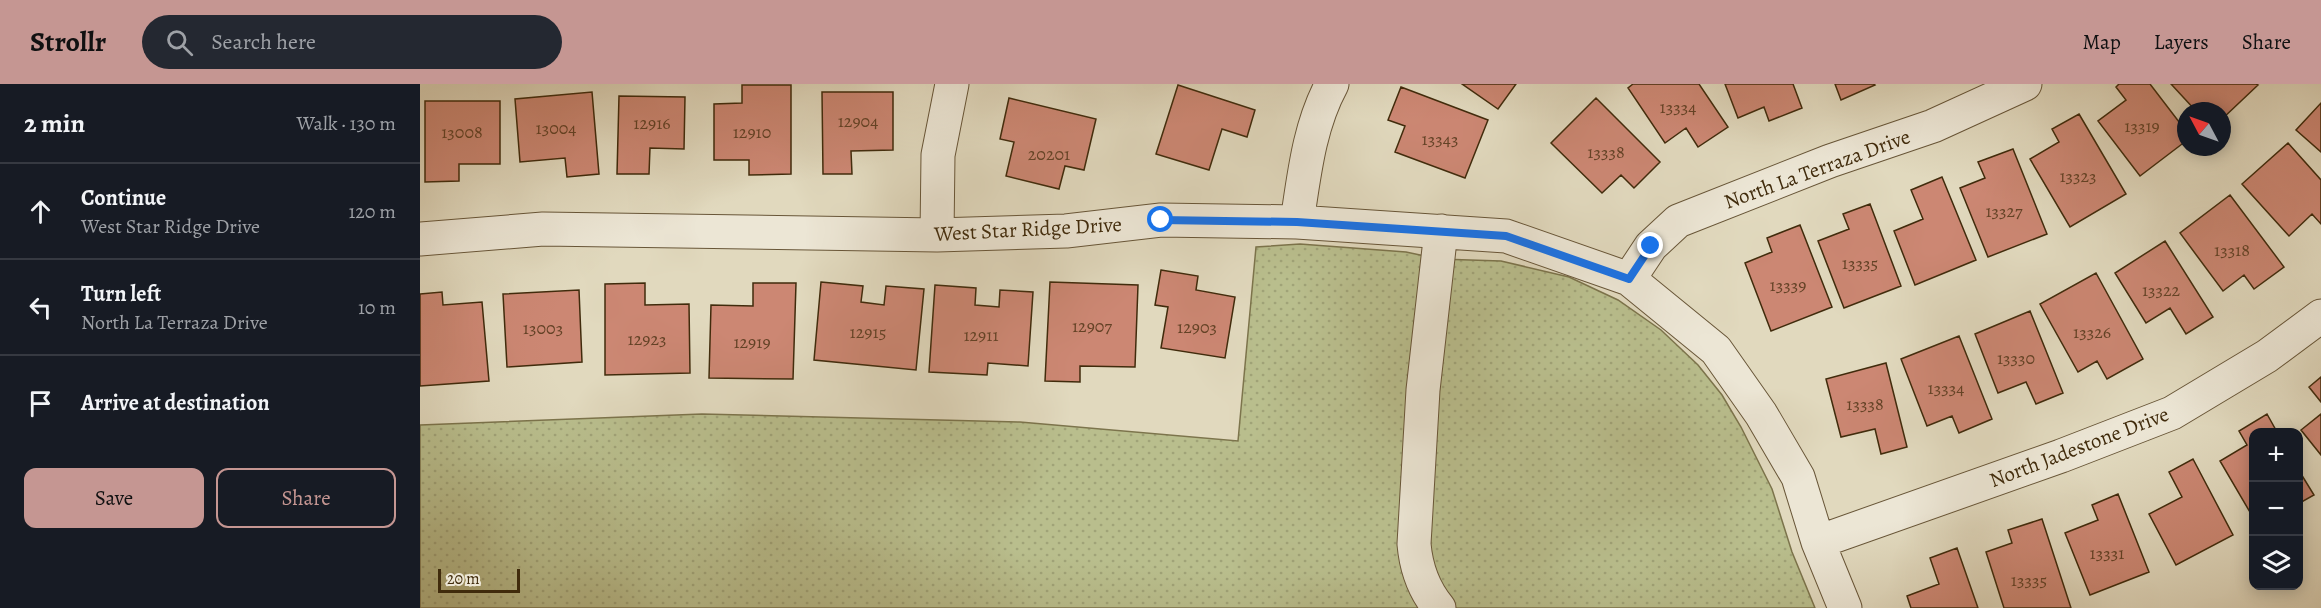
<!DOCTYPE html>
<meta charset="utf-8">
<style>
:root{--surface:#171b24;--page:#242831;--text:#f1f3f6;--muted:#9ea1a6;--line:#363941;--accent:#c59692}
body{margin:0;font-family:Alegreya,serif;background:var(--page);color:var(--text)}
.controls{position:absolute;right:18px;bottom:18px;display:grid;overflow:hidden;border-radius:12px;box-shadow:0 3px 15px #0003}
.controls button{width:54px;height:54px;display:grid;place-items:center;padding:0;border:0;border-bottom:2px solid var(--line);background:var(--surface);color:var(--text);font:30px sans-serif}
.compass{position:absolute;left:1757px;top:18px;width:54px;height:54px;border-radius:50%;background:var(--surface);box-shadow:0 3px 15px #0003;rotate:311deg}
.scale{position:absolute;left:18px;bottom:15px;width:82px;box-sizing:border-box;padding-left:6px;border:3px solid #402b0c;border-top:0;font-size:16px;line-height:21px;white-space:nowrap;color:#402b0c;-webkit-text-stroke:4px #ece6d5;paint-order:stroke}
.stop{position:absolute;width:18px;height:18px;margin:-14px;border:4px solid #1a73e8;border-radius:50%;background:#fff}
.stop.end{background:#1a73e8;border-color:#fff;box-shadow:0 2px 6px #0008}
.list{margin:0;padding:0;list-style:none}
h2{display:flex;justify-content:space-between;align-items:center;height:78px;margin:0;padding:0 24px;font-size:26px}
h2 small{font-size:20px;font-weight:400;color:var(--muted)}
.list li{display:grid;grid-template-columns:39px 1fr auto;gap:18px;align-items:center;box-sizing:border-box;height:96px;padding:0 24px;border-top:2px solid var(--line)}
.list b{display:block;font-size:22px;white-space:nowrap}
.list p{margin:0;font-size:20px;white-space:nowrap;color:var(--muted)}
.list em{font-size:20px;font-style:normal;color:var(--muted)}
.actions{display:flex;gap:12px;padding:18px 24px}
.actions a{flex:1;padding:14px 0;border:2px solid var(--accent);border-radius:12px;text-align:center;font-size:21px;color:var(--accent)}
.actions .main{background:var(--accent);color:#111}
.icon{flex:none;width:33px;height:33px;fill:none;stroke:currentColor;stroke-width:2;stroke-linecap:round;stroke-linejoin:round}
.map{position:relative;flex:none;width:1901px;height:524px;overflow:hidden}
header{display:flex;align-items:center;gap:36px;box-sizing:border-box;height:84px;padding:0 30px;background:var(--accent);color:#111}
header strong{font-size:28px}
nav{display:flex;gap:33px;margin-inline-start:auto;font-size:21px}
.search{width:420px;height:54px;background:var(--page);display:flex;align-items:center;gap:15px;box-sizing:border-box;padding:0 21px;border-radius:33px;color:var(--muted);font-size:22px}
main{display:flex}
aside{flex:1;background:var(--surface)}
.map>svg:first-child{display:block}
</style>
<header>
<strong>Strollr</strong>
<div class="search"><svg class="icon" aria-label="search" viewBox="0 0 24 24"><circle cx="10" cy="10" r="6"/><path d="M15 15l6 6"/></svg>Search here</div>
<nav><a>Map</a><a>Layers</a><a>Share</a></nav>
</header>
<main>
<aside>
<h2>2 min<small>Walk · 130 m</small></h2>
<ul class="list">
<li><svg class="icon" aria-label="ahead" viewBox="0 0 24 24"><path d="M12 20V5M6 11l6-6 6 6"/></svg><div><b>Continue</b><p>West Star Ridge Drive</p></div><em>120 m</em></li>
<li><svg class="icon" aria-label="left" viewBox="0 0 24 24"><path d="M17 20v-9H6M10 6l-5 5 5 5"/></svg><div><b>Turn left</b><p>North La Terraza Drive</p></div><em>10 m</em></li>
<li><svg class="icon" aria-label="arrive" viewBox="0 0 24 24"><path d="M6 21V4h12l-3 4 3 4H6"/></svg><div><b>Arrive at destination</b></div></li>
</ul>
<div class="actions"><a class="main">Save</a><a>Share</a></div>
</aside>
<div class="map">
<svg width="1901" height="524" viewBox="0 0 1901 524">
<defs>
<pattern id="grass-dots" width="8" height="8" patternUnits="userSpaceOnUse" patternTransform="scale(1.5)"><rect width="8" height="8" fill="#b9be8d"/><path d="M2 2h.1M6 6h.1" fill="none" stroke="#a0a378" stroke-width="1.8" stroke-linecap="round"/></pattern>
</defs>
<rect width="100%" height="100%" fill="#e1d9be"/>
<filter id="stains"><feTurbulence type="fractalNoise" baseFrequency=".00333" numOctaves="4"/><feColorMatrix values="0 0 0 0 .2 0 0 0 0 .09 0 0 0 0 .02 0 0 0 .5 -.17"/></filter>
<radialGradient id="worn" r=".72"><stop offset=".6" stop-color="#630" stop-opacity="0"/><stop offset="1" stop-color="#630" stop-opacity=".3"/></radialGradient>
<!-- grass -->
<path fill="url(#grass-dots)" stroke="#7c744c" stroke-width="1.5" d="M880 160 986 168 1019 175 1081 177 1149 193 1198 216 1241 246 1278 281 1302 311 1321 343 1352 405 1372 468 1395 524H0V341L282 330 600 338 818 357 836 163Z"/>
<!-- building -->
<path fill="#cc8773" stroke="#402b0c" stroke-width="1.5" d="M1042 0H1096L1078 25Z
M1213 0H1279L1308 43 1278 63 1266 44 1245 59 1208 4Z
M1305 0H1373L1382 24 1349 37 1344 23 1318 34Z
M1415 0H1454L1455 1 1421 16Z
M1699 0H1730L1766 47V57L1720 92 1678 37 1706 16 1696 3Z
M1751 0H1836L1838 1 1802 35V27H1776Z
M322 1H371V90L329 91V76H294V20L322 19Z
M758 1 835 26 827 53 802 45 789 86 736 70Z
M981 3 1068 36 1045 94 975 68 985 42 968 36Z
M172 8 179 90 147 93 145 74 100 78 95 15Z
M402 8H473V66L431 67 432 90H403Z
M199 12 265 13 264 65 230 64 229 90H197Z
M589 14 676 35 664 86 645 82 639 105 586 92 594 58 580 55Z
M1176 14 1240 78 1214 104 1201 91 1182 109 1131 59Z
M5 17H80V80H39V97L5 98Z
M1901 19V68L1876 46Z
M1659 30 1706 110 1650 143 1610 75 1639 58 1632 45Z
M1868 59 1901 96V140L1892 130 1869 152 1822 100Z
M1593 65 1627 150 1568 173 1540 104 1565 94 1558 78Z
M1522 93 1556 176 1495 201 1474 147 1503 135 1491 106Z
M1810 111 1864 183 1834 205 1824 191 1803 207 1760 149Z
M1450 120 1481 202 1424 224 1398 157 1429 145 1423 130Z
M1380 141 1412 223 1351 247 1325 179 1352 168 1347 154Z
M1745 157 1793 233 1766 250 1750 224 1726 239 1695 189Z
M741 186 778 192 776 206 815 213 805 274 741 264 748 223 735 221Z
M1676 189 1723 275 1687 295 1677 277 1658 288 1620 220Z
M401 198 443 202 441 218 464 221 466 202 504 205 496 286 394 276Z
M630 198 718 201 715 283 660 282V298L625 297Z
M225 199V221L269 220 270 289 185 291V200Z
M333 199H376L373 295 289 294 291 221 333 222Z
M515 201 556 204 555 221 579 223 580 206 613 208 608 282 568 279 567 291 509 288Z
M159 206 162 278 87 283 83 210Z
M22 208 23 221 62 218 69 297 0 302V210Z
M1610 227 1643 309 1616 320 1606 298 1578 309 1555 250Z
M1539 252 1572 335 1539 349 1532 332 1507 342 1481 275Z
M1466 279 1487 363 1461 370 1455 345 1421 353 1406 295Z
M1901 293V318L1889 303Z
M1847 330 1857 348H1834V435L1800 377 1827 361 1819 347Z
M1901 330V371L1881 346Z
M1773 375 1813 451 1756 481 1729 430 1762 413 1749 388Z
M1878 385 1894 411 1878 420Z
M1698 410 1729 488 1670 511 1645 449 1678 436 1672 421Z
M1622 435 1651 524H1584L1566 468 1592 459 1588 446Z
M1537 464 1558 524H1491L1487 512 1519 500 1510 474Z"/>
<g fill="none" stroke-linecap="round" stroke-linejoin="round">
<defs>
<path id="minor" d="M877 138C884 92 889 42 912 0
M517 151 518 71 532 0
M0 155 123 145 517 151 646 147 741 136 877 138 1086 152 1209 195 1296 266 1341 330 1378 393 1398 458 1425 524
M1209 195 1231 162 1258 137 1410 77 1513 42 1605 0
M1398 458 1641 372 1752 329 1847 272 1901 232
M1019 524C1004 506 996 483 994 460L1003 306 1021 147"/>
</defs>
<!-- minor casing -->
<use href="#minor" stroke="#685638" stroke-width="35"/>
<!-- minor -->
<use href="#minor" stroke="#ece6d5" stroke-width="33"/>
</g>
<g fill="none" stroke-linecap="round" stroke-linejoin="round">
<!-- route -->
<path stroke="#1a73e8" stroke-width="8" d="M741 136 877 138 1086 152 1209 195 1231 162"/>
</g>
<g text-anchor="middle" dominant-baseline="central" stroke-width="4.5" stroke-linejoin="round" paint-order="stroke">
<!-- number labels -->
<g font-size="18" fill="#634226">
<text x="1258" y="23">13334</text>
<text x="438" y="37">12904</text>
<text x="232" y="39">12916</text>
<text x="1722" y="42">13319</text>
<text x="136" y="44">13004</text>
<text x="42" y="48">13008</text>
<text x="332" y="48">12910</text>
<text x="1020" y="55">13343</text>
<text x="1186" y="68">13338</text>
<text x="629" y="70">20201</text>
<text x="1658" y="92">13323</text>
<text x="1584" y="127">13327</text>
<text x="1812" y="166">13318</text>
<text x="1440" y="179">13335</text>
<text x="1368" y="201">13339</text>
<text x="1741" y="206">13322</text>
<text x="672" y="242">12907</text>
<text x="777" y="243">12903</text>
<text x="123" y="244">13003</text>
<text x="448" y="248">12915</text>
<text x="1672" y="248">13326</text>
<text x="561" y="251">12911</text>
<text x="227" y="255">12923</text>
<text x="332" y="258">12919</text>
<text x="1596" y="274">13330</text>
<text x="1526" y="304">13334</text>
<text x="1445" y="320">13338</text>
<text x="1687" y="469">13331</text>
<text x="1609" y="496">13335</text>
</g>
<!-- street labels -->
<g font-size="21" fill="#402b0c" stroke="#ece6d5">
<text transform="translate(1397 85) rotate(-20)">North La Terraza Drive</text>
<text transform="translate(608 145) rotate(-3)">West Star Ridge Drive</text>
<text transform="translate(1659 363) rotate(-21)">North Jadestone Drive</text>
</g>
</g>
<rect width="100%" height="100%" filter="url(#stains)"/>
<rect width="100%" height="100%" fill="url(#worn)"/>
</svg>
<div class="controls">
<button>+</button>
<button>−</button>
<button><svg class="icon" aria-label="layers" viewBox="0 0 24 24"><path d="M12 4l9 5-9 5-9-5zM3 14l9 5 9-5"/></svg></button>
</div>
<svg class="compass" viewBox="-18 -18 36 36"><path d="M0-13l5 13h-10z" fill="#e53935"/><path d="M0 13l5-13h-10z" fill="#9ea1a6"/></svg>
<div class="scale">20 m</div>
<div class="stop" style="left:741px;top:136px"></div>
<div class="stop end" style="left:1231px;top:162px"></div>
</div>
</main>
